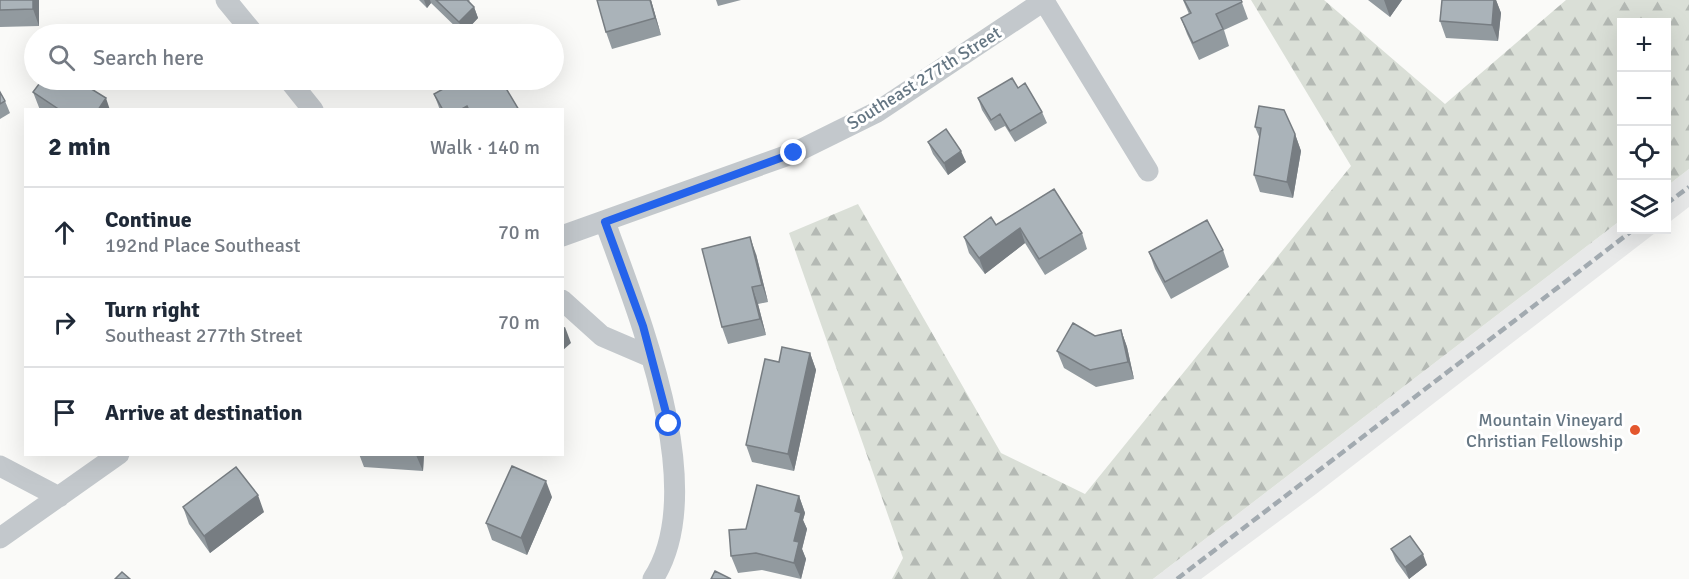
<!DOCTYPE html>
<meta charset="utf-8">
<style>
:root{--surface:#fff;--page:#f6f6f7;--text:#1f2937;--muted:#747a83;--line:#e0e1e3}
body{margin:0;font-family:Signika,sans-serif;background:var(--page);color:var(--text)}
.controls{position:absolute;right:18px;top:18px;display:grid;overflow:hidden;border-radius:0px;box-shadow:0 6px 24px #0002}
.controls button{width:54px;height:54px;display:grid;place-items:center;padding:0;border:0;border-bottom:2px solid var(--line);background:var(--surface);color:var(--text);font:30px sans-serif}
.stop{position:absolute;width:18px;height:18px;margin:-14px;border:4px solid #2563eb;border-radius:50%;background:#fff}
.stop.end{background:#2563eb;border-color:#fff;box-shadow:0 2px 6px #0008}
.list{margin:0;padding:0;list-style:none}
h2{display:flex;justify-content:space-between;align-items:center;height:78px;margin:0;padding:0 24px;font-size:26px}
h2 small{font-size:20px;font-weight:400;color:var(--muted)}
.list li{display:grid;grid-template-columns:39px 1fr auto;gap:18px;align-items:center;box-sizing:border-box;height:90px;padding:0 24px;border-top:2px solid var(--line)}
.list b{display:block;font-size:22px;white-space:nowrap}
.list p{margin:0;font-size:20px;white-space:nowrap;color:var(--muted)}
.list em{font-size:20px;font-style:normal;color:var(--muted)}
.icon{flex:none;width:33px;height:33px;fill:none;stroke:currentColor;stroke-width:2;stroke-linecap:round;stroke-linejoin:round}
.map{position:relative;flex:none;width:1689px;height:579px;overflow:hidden}
.search{position:absolute;background:var(--surface);box-shadow:0 6px 24px #0002;left:24px;top:24px;width:540px;height:66px;display:flex;align-items:center;gap:15px;box-sizing:border-box;padding:0 21px;border-radius:33px;color:var(--muted);font-size:22px}
.panel{position:absolute;background:var(--surface);box-shadow:0 6px 24px #0002;left:24px;top:108px;width:540px;height:348px;border-radius:0px}
.map>svg:first-child{display:block}
</style>
<div class="map">
<svg width="1689" height="579" viewBox="0 0 1689 579">
<defs>
<pattern id="forest-firs" width="22" height="20" patternUnits="userSpaceOnUse" patternTransform="scale(1.5)"><rect width="22" height="20" fill="#dadfd7"/><path d="M5 1l3.5 6h-7zM16 11l3.5 6h-7z" fill="#b4b9b4"/></pattern>
</defs>
<rect width="100%" height="100%" fill="#fafaf8"/>
<!-- built -->
<path fill="#e8e9e9" d="M1689 169V207L1667 224V186Z
M1621 220 1622 230H1659L1316 494 1201 579H1153Z"/>
<!-- forest -->
<path fill="url(#forest-firs)" d="M1251 0H1324L1445 104 1566 0H1689V169L1667 186 1666 22H1622L1621 220 1153 579H892L903 558 789 233 858 204 1001 453 1085 494 1351 166Z"/>
<g fill="none" stroke-linecap="round" stroke-linejoin="round">
<!-- minor -->
<path stroke="#c3c8cc" stroke-width="21" d="M226 0 254 34
M1044 1 1148 171
M289 80 313 110
M605 222C638 314 711 489 653 579
M562 236 794 153 877 112 1045 0
M562 300 602 336 651 357
M0 466 59 497
M0 538 119 454"/>
<!-- rail -->
<path stroke="#a2aab0" stroke-width="4.5" stroke-dasharray="9 4.5" stroke-linecap="butt" d="M1666 204 1689 187
M1177 579 1633 230"/>
</g>
<!-- wall -->
<path fill="#929a9f" d="M0 0H39V26L0 27Z
M419 0H470L469 1 474 7 478 18 463 34 431 3 427 8Z
M651 0 661 35 612 49 606 32Z
M716 0H741L718 6Z
M1183 0H1241L1248 19 1224 30 1229 46 1199 60 1187 34 1181 18 1189 14Z
M1368 0H1402L1390 17Z
M1494 0H1496L1501 13 1498 41 1446 38 1440 21Z
M1018 88 1042 112 1047 123 1015 142 1005 126 995 131 982 110 978 98Z
M0 92 5 101 10 113 0 119Z
M33 92 110 110H40Z
M434 94 519 110H440Z
M1255 127 1295 134 1301 151 1293 198 1260 192 1254 175 1260 139Z
M928 142 966 162 948 175 933 154Z
M996 225 1082 233 1087 249 1045 275 1025 243 985 274 969 253 964 237Z
M1223 250 1229 267 1171 299 1155 269 1149 252Z
M756 254 768 302 758 304 766 335 728 344 722 327Z
M1121 330 1127 347 1134 379 1096 387 1064 368 1057 351 1095 336Z
M810 353 816 370 794 471 752 462 746 445 779 362Z
M359 454H424L423 471 364 467Z
M799 496 805 513 803 520 807 529 802 549 806 559 801 579 762 570 738 573 731 556 746 529Z
M552 497 527 555 492 540 486 523Z
M183 507 264 512 210 553 189 524Z
M1391 549 1427 565 1409 579 1396 561Z"/>
<!-- shaded-wall -->
<path fill="#777d82" d="M33 0H39V26L33 9Z
M424 0H430L431 3 427 8Z
M650 0H651L661 35 655 18Z
M1384 0H1402L1390 17Z
M1494 0H1496L1501 13 1498 41 1492 25Z
M474 7 478 18 463 34 459 22Z
M106 98 110 110H98Z
M1295 134 1301 151 1293 198 1287 182Z
M961 151 966 162 948 175 944 163Z
M1020 228 1025 243 985 274 979 258Z
M750 237 756 254 768 302 762 285Z
M752 287 758 304 766 335 760 319Z
M565 327 571 343 562 351V328Z
M1121 330 1127 347 1134 379 1128 362Z
M810 353 816 370 794 471 788 454Z
M424 454 423 471 416 455Z
M546 481 552 497 527 555 521 538Z
M258 495 264 512 210 553 204 536Z
M799 496 805 513 803 520 807 529 802 549 806 559 801 579 794 563V541L795 511Z
M1423 554 1427 565 1409 579 1405 567Z"/>
<!-- building -->
<path fill="#aab3b9" stroke="#777d82" stroke-width="1.5" d="M0 0H33V9L0 10Z
M436 0H467L474 7 459 22Z
M597 0H650L655 18 606 32Z
M1184 0H1241L1242 2 1216 14 1223 29 1193 43 1181 18 1191 13Z
M1442 0H1494L1492 25 1440 21Z
M1012 78 1018 88 1025 83 1042 112 1010 131 1000 114 991 120 978 98Z
M42 80H77L106 98 98 110H60L33 92Z
M459 80H501L519 110H469L467 106 460 110H443L434 94Z
M0 92 5 101 0 104Z
M1259 106 1284 110 1295 134 1287 182 1254 175 1261 128 1255 127Z
M946 129 961 151 944 163 928 142Z
M1054 189 1082 233 1039 259 1020 228 979 258 964 237 991 217 996 225Z
M1207 220 1223 250 1165 282 1149 252Z
M750 237 762 285 752 287 760 319 722 327 702 249Z
M1073 323 1095 336 1121 330 1128 362 1090 370 1057 351Z
M782 347 810 353 788 454 746 445 765 359 779 362Z
M512 466 546 481 521 538 486 523Z
M236 467 258 495 204 536 183 507Z
M757 485 799 496 795 511 801 513 794 541 799 542 794 563 756 553 731 556 729 530 746 529Z
M1410 536 1423 554 1405 567 1391 549Z
M715 571 731 579H711Z
M122 572 130 579H115Z"/>
<g fill="none" stroke-linecap="round" stroke-linejoin="round">
<!-- route -->
<path stroke="#2563eb" stroke-width="8" d="M669 424 643 326 605 222 794 153"/>
</g>
<!-- markers -->
<circle fill="#e4572e" stroke="#fff" stroke-width="2" cx="1635" cy="430" r="6"/>
<g text-anchor="middle" dominant-baseline="central" stroke-width="6" stroke-linejoin="round" paint-order="stroke">
<!-- street labels -->
<g font-size="18" fill="#657683" stroke="#fff">
<text transform="translate(924 78) rotate(-32)">Southeast 277th Street</text>
</g>
<!-- poi labels -->
<g font-size="18" fill="#657683" stroke="#fff" text-anchor="end">
<text x="1623" y="420">Mountain Vineyard<tspan x="1623" dy="21">Christian Fellowship</tspan></text>
</g>
</g>
</svg>
<div class="controls">
<button>+</button>
<button>−</button>
<button><svg class="icon" aria-label="locate" viewBox="0 0 24 24"><circle cx="12" cy="12" r="6"/><path d="M12 2v4M12 18v4M2 12h4M18 12h4"/></svg></button>
<button><svg class="icon" aria-label="layers" viewBox="0 0 24 24"><path d="M12 4l9 5-9 5-9-5zM3 14l9 5 9-5"/></svg></button>
</div>
<div class="stop" style="left:669px;top:424px"></div>
<div class="stop end" style="left:794px;top:153px"></div>
<div class="search"><svg class="icon" aria-label="search" viewBox="0 0 24 24"><circle cx="10" cy="10" r="6"/><path d="M15 15l6 6"/></svg>Search here</div>
<section class="panel">
<h2>2 min<small>Walk · 140 m</small></h2>
<ul class="list">
<li><svg class="icon" aria-label="ahead" viewBox="0 0 24 24"><path d="M12 20V5M6 11l6-6 6 6"/></svg><div><b>Continue</b><p>192nd Place Southeast</p></div><em>70 m</em></li>
<li><svg class="icon" aria-label="right" viewBox="0 0 24 24"><path d="M7 20v-9h11M14 6l5 5-5 5"/></svg><div><b>Turn right</b><p>Southeast 277th Street</p></div><em>70 m</em></li>
<li><svg class="icon" aria-label="arrive" viewBox="0 0 24 24"><path d="M6 21V4h12l-3 4 3 4H6"/></svg><div><b>Arrive at destination</b></div></li>
</ul>
</section>
</div>
